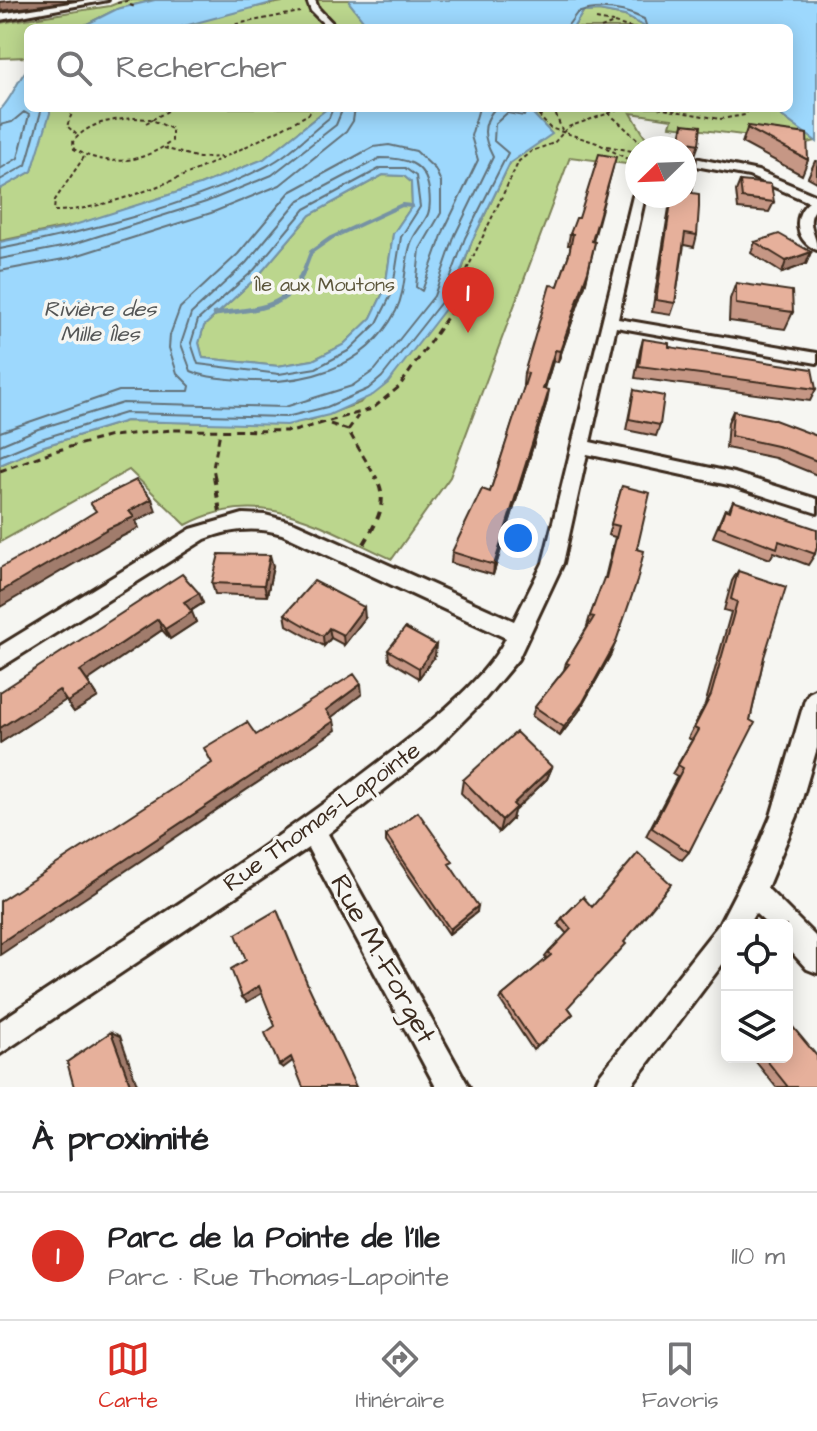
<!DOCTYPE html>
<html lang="fr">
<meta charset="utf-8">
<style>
:root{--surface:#fff;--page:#f6f6f6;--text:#202124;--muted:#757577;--line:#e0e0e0;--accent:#d93025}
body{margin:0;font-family:"Architects Daughter",sans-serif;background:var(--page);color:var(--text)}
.controls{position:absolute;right:24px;bottom:24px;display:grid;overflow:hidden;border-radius:12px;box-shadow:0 4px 20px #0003}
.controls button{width:72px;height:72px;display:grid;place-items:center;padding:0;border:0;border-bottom:2px solid var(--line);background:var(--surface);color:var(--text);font:40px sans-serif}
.compass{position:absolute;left:625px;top:136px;width:72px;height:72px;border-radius:50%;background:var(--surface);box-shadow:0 4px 20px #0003;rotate:247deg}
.you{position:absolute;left:518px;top:538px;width:28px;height:28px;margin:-20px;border:6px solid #fff;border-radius:50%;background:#1a73e8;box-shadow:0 0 0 12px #1a73e833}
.badge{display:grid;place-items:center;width:52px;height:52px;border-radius:50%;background:var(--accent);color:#fff;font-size:26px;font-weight:700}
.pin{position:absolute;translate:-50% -66px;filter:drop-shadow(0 2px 4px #0008)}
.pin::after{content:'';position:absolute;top:42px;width:28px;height:24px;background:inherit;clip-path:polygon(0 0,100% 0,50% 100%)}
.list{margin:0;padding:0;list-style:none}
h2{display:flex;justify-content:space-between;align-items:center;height:104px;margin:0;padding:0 32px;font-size:34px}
h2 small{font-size:26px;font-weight:400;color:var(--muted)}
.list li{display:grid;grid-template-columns:52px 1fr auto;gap:24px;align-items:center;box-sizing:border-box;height:128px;padding:0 32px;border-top:2px solid var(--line)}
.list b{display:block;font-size:30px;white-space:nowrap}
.list p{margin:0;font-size:26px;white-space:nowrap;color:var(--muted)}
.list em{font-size:26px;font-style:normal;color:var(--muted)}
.icon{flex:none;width:44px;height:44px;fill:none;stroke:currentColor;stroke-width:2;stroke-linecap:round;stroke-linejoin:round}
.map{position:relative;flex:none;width:817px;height:1087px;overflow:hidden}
.search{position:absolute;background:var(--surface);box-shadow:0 4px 20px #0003;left:24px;right:24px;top:24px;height:88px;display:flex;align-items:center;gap:20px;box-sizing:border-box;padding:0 28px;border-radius:12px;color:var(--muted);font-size:30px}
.sheet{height:232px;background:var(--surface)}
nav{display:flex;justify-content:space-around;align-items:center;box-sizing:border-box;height:112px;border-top:2px solid var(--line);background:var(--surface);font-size:22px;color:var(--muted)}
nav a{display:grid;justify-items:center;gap:4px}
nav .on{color:var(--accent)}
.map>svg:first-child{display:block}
</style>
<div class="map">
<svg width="817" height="1087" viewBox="0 0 817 1087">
<rect width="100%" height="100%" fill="#f6f6f2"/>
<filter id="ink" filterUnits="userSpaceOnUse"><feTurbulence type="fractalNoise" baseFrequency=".0125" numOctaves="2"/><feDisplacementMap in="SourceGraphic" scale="16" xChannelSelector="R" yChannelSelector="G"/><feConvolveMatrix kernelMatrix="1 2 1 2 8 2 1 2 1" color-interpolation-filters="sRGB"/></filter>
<g filter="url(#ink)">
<!-- green -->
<path fill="#bbd68d" stroke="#7b8056" stroke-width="2" d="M125 0H155L117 9 79 28H28V57L0 58V23L110 6Z
M293 0H350L349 2 363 20 362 28H177L228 12Z
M599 11 625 16 647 28H573L583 12Z
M50 108H328L264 159 200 185 80 224 0 241V189L32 171Z
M542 108H771L816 141 807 143 670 126 672 119 631 113 652 148H637L634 165 570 157 450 477 392 559C323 528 262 484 186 525L129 470 0 542V465L44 446 126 421 215 423 308 421 360 403 455 291 472 241 510 163 551 133 533 114Z
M383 175 404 176 411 182 412 206 393 234 385 289 371 318 343 345 313 360 278 366 203 358 199 343 204 326 259 275 310 215Z"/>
<!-- water -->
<path fill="#9dd8fd" stroke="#7692a4" stroke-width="2" fill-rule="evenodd" d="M155 0H272L275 2 177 28H79L117 9Z
M351 0H817V142L771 108H789V28H647L625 16 599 11 583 12 573 28H362L363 20 349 2Z
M28 68V108H50V113L32 171 0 189V110C13 97 16 82 28 68Z
M328 108H542L533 114 552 134 510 163 472 241 449 304 388 383 373 395 329 415 287 425 126 421 44 446 0 465V242L62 229 200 185 264 159ZM383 175 404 176 411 182 412 206 393 234 385 289 371 318 343 345 313 360 278 366 203 358 199 343 204 326 259 275 310 215Z"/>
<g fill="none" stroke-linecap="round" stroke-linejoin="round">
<!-- shore -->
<path stroke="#627077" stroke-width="2" d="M566 28 577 13C600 5 623 9 644 19L647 28
M0 125 12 122 24 112 29 115 18 158 0 169
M380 158C405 158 425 162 429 190 430 198 431 206 428 214 423 226 413 233 410 246 404 268 406 290 396 311 365 371 300 386 239 380 222 378 206 378 191 371L181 344 191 314 246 263 298 201Z
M381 168H405L416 176 420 207 401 237 392 293 377 323 348 351 316 368 279 374 198 364 191 343 198 320 254 270 305 209Z
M0 180 26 165 42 108
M0 249C83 233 190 205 265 167 288 156 309 134 329 118L333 108
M0 259 67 246 206 202 272 175 336 125 343 108
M0 271 69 258 211 213 280 185 346 132 353 121 355 108
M0 432 119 391H189L190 386 177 373 169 348 170 335 180 308 238 254 290 192 373 147 389 145 416 151 435 169 441 182V213L420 249 416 287 422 291 444 230 478 160 471 136 479 108
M0 445 38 429 123 403 285 407 352 386 375 370 434 296 455 235 493 157C483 138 481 125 495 108
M0 456 41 439 125 413 286 417 327 407 368 389 382 377 442 301 465 238 508 153 494 141 495 124 507 113 524 116 528 108"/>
<!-- stream-far1 -->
<path stroke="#7692a4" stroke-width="4" d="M302 276 311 252 331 238 402 205 412 206"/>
<!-- stream -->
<path stroke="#7692a4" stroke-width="5" d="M215 314C249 310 288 310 302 274"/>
<defs>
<path id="street" d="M89 0H108L0 20V14Z
M307 0H315L318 8 337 28H328L311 11Z
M685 156 758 171 817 196V208C803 221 817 235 817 250 796 242 791 216 809 202L749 176 685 164Z
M637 193V196H645L618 319 817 353V363L616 327 590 442 734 473 817 499V513L733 486 587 454 563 563 518 659 483 701 434 750 328 834 469 1087H436L308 848 0 1054V1021C127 937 256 857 376 764 416 734 484 683 506 638L282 534C255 526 230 529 205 539L0 668V646L191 529 243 514 265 515 295 523 514 621 543 563 633 196Z
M817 689V748L797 816 767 888 817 938V973L807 969 787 947V925H768L755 913 748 925H727V958L630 1087H594L599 1076 720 923 752 861 771 816 805 700 809 693Z"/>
</defs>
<!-- street casing -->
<use href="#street" stroke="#3b2a1e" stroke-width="6"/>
<!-- path-far2 -->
<path stroke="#3b2a1e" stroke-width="2" stroke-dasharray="4 3" stroke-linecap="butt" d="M117 3 132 0
M130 5 135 7
M596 19 613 22
M215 28 300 12
M601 28 614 23 632 28
M74 108 67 126 77 135
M519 108 536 113 550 128 597 143 637 164
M553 108 562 130
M603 108 647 148
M658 108 720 119 745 115 749 108
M541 117V113L554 110
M134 118 150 119 172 129V141C142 163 107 168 74 149L73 142C88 122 111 120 134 118Z
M146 123 173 108
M607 146 637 152
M164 148 199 158 222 157
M84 157 55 200 54 211C127 211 244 148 309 114L312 108
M464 276 519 161 532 151 554 143 568 127 624 108"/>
<!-- path-far1 -->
<path stroke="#3b2a1e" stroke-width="3" stroke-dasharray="7 5" stroke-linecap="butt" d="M330 424 348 430 376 478
M348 430 358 416
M0 471 51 452 111 436 172 430 294 431 372 409 399 387 457 303 464 274
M215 478 213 468 220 432"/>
<!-- path -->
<path stroke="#3b2a1e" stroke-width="4" stroke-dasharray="8 6" stroke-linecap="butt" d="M214 476 220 512
M364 544C377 521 390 502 375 476"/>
<!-- street -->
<use href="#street" fill="#f6f6f2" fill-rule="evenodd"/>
</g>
<!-- wall -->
<path fill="#c69785" stroke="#3b2a1e" stroke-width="2" d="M683 124 699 144 695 155 686 153 692 193 697 235 694 247 684 245 675 303 671 315 652 312 671 196H685V148H678Z
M748 126 808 160 802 175 742 143Z
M815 161H817V182L808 177Z
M613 167 593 242 586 282 558 362 553 361 545 389 547 401 493 575 451 563 452 552 490 492 525 385H523L524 373 558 286 569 254 571 245H568L570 234 579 218Z
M740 181 774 202 769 212 738 209 736 191Z
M755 242 811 252 806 264 782 273 751 253Z
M736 283 793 312 785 329 729 321 730 299Z
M643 339 669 347 816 389 810 401 635 378 640 350Z
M634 390 660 425 656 436 626 430Z
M733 411 817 436V475L775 458 726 448 728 422Z
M622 486 611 654 579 711 560 736 532 716 535 707 564 670 566 663 588 626H587L590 616 605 578 615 537 608 535Z
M733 501 815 554 808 565 774 552 770 559 713 537 725 509 729 510Z
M273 566 267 596 215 594 212 583Z
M738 571 764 657 750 720 689 852 682 860 646 836 677 777 672 774 692 740 688 738 705 705 731 612 724 610 732 581Z
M199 593 203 603 191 611 196 622 170 639 162 630 87 680 98 697 74 712 65 700 0 743V692Z
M285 614 365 618 344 645 331 638 324 646 287 625Z
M388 650 435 656 419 678 389 660Z
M552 767 547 779 514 811 512 819 499 832 461 793 463 780Z
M386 835 452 868 477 912 449 934 386 842Z
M583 897 568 1007 573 1014 533 1050 500 1000 502 996 547 959 545 957 549 952 567 934 558 924 562 918Z
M752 1057H787L817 1087H776Z"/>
<!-- shaded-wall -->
<path fill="#a17b6c" stroke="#3b2a1e" stroke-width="2" d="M17 0H79L0 11V2Z
M595 242 586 282 558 362 560 351Z
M811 252 806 264 782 273 786 261Z
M555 350 553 361 541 400 543 389Z
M549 390 547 401 493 575 494 565Z
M152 499 156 511 136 521 139 528 115 540 0 607V592L129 511Z
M270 555 273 566 267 596 264 585Z
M199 593 203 603 188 612 184 602Z
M364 607 365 618 344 645 343 635Z
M192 612 196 622 170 639 165 629Z
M158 619 162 630 87 681 80 671Z
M329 628 331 638 324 646 323 636Z
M615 644 611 654 579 711 560 736 564 727Z
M436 645 435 656 419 678V668Z
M361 684 362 694 328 720 326 710Z
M91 687 98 697 74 712 67 702Z
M59 690 66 700 0 743V728Z
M334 721 336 730 0 955V943Z
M552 767 547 779 514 811 512 819 499 832 502 820 513 804Z
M478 906 477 912 449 934 450 929Z
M259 986 264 992 247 1002 242 997Z
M111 1032 120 1036 138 1087H131Z
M291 1057 294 1060 283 1068 279 1065Z"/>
<!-- building -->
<path fill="#e6b09b" stroke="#3b2a1e" stroke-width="2" d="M683 124 701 126 699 144 689 142 685 145 686 155 697 158 692 193 699 194V207L697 235 685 233 675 303 656 300 672 196H685V148H680Z
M748 126 807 134 808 160 747 128Z
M599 154 616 157 592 241 595 242 588 271 560 351 555 350 543 389 549 390 494 565 452 552 482 489 490 492 528 374 524 373 550 285 558 286 569 254 573 234H570L576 218H579Z
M740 181 771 184 774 202 742 198Z
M779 234 811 252 786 261 755 242Z
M736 283 792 291 793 312 736 304Z
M643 339 669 343V347L812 369 816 389 639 366Z
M634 390 664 396 660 425 629 419Z
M733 411 772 419 817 436V461L781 447 731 436Z
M136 480 152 499 129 511 134 517 109 528 0 592V568L43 544 96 511 90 503Z
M622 486 650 493 637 549 644 551 637 581 615 644 583 702 564 727 535 707 569 664 566 663 594 617 590 616 604 578H606L619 526 611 524Z
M733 501 817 529V547L815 554 779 541 777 548 719 526 725 509 730 511Z
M219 554 270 555 264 585 212 583Z
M738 571 786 587 764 657 750 720 755 723 689 852 652 828 683 768 678 765 698 730 694 728 711 695 737 602 731 599Z
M182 574 199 593 184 602 192 612 165 629 158 619 80 671 91 687 67 702 59 690 0 728V692Z
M314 581 364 607 343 635 329 628 323 636 285 614Z
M405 628 436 645 419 668 388 650Z
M354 674 361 684 326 710 334 721 0 943V901L212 763 204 748 247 722 256 735Z
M516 732 552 767 513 804 516 807 502 820 463 780Z
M418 812 453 862 449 864 478 906 450 929 386 835Z
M638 853 671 884 624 942 626 944 568 1007 573 1014 537 1047 502 996 551 955 549 952 571 929 562 918 583 897 592 907Z
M277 910 308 985 356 1087H303L291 1057 279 1065 265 1033 275 1026 259 986 242 997 231 969 246 960 236 934Z
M787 1020 817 1056V1087H788L764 1057H787Z
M111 1032 131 1087H74L67 1062Z"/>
</g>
<g text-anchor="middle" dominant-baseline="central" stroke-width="7" stroke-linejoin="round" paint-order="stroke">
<!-- far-park labels -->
<g font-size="20" fill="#5b553a" stroke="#f6f6f2">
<text x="325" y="285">Île aux Moutons</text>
</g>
<!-- far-water labels -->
<g font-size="22" font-style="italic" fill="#545656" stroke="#f6f6f2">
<text x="100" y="309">Rivière des<tspan x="100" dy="25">Mille Îles</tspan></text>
</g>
<!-- street labels -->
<g font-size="24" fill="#3b2a1e" stroke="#f6f6f2">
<text transform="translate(322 817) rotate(-36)">Rue Thomas-Lapointe</text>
</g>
<!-- near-street labels -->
<g font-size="28" fill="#3b2a1e" stroke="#f6f6f2">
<text transform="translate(383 959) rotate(61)">Rue M.-Forget</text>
</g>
</g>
</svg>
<div class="controls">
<button><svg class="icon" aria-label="locate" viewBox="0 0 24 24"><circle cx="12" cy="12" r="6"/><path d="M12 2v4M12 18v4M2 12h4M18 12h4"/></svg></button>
<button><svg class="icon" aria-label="layers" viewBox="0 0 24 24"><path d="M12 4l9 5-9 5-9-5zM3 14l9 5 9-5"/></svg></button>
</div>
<svg class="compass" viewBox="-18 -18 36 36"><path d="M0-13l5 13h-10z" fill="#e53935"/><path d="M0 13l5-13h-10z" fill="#757577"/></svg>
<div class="you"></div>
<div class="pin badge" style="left:468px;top:333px">1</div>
<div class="search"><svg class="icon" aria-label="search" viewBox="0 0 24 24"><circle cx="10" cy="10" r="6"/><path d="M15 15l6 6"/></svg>Rechercher</div>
</div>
<section class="sheet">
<h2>À proximité<small></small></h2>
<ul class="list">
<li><span class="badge">1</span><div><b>Parc de la Pointe de l'Ile</b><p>Parc · Rue Thomas-Lapointe</p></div><em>110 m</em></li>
</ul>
</section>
<nav>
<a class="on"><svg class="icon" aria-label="map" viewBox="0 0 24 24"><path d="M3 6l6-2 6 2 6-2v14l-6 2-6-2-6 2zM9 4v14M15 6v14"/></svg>Carte</a>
<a><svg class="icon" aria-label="directions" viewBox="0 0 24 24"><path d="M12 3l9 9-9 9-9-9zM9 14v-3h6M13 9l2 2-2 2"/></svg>Itinéraire</a>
<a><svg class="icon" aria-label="saved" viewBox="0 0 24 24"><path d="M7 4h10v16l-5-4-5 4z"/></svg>Favoris</a>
</nav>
